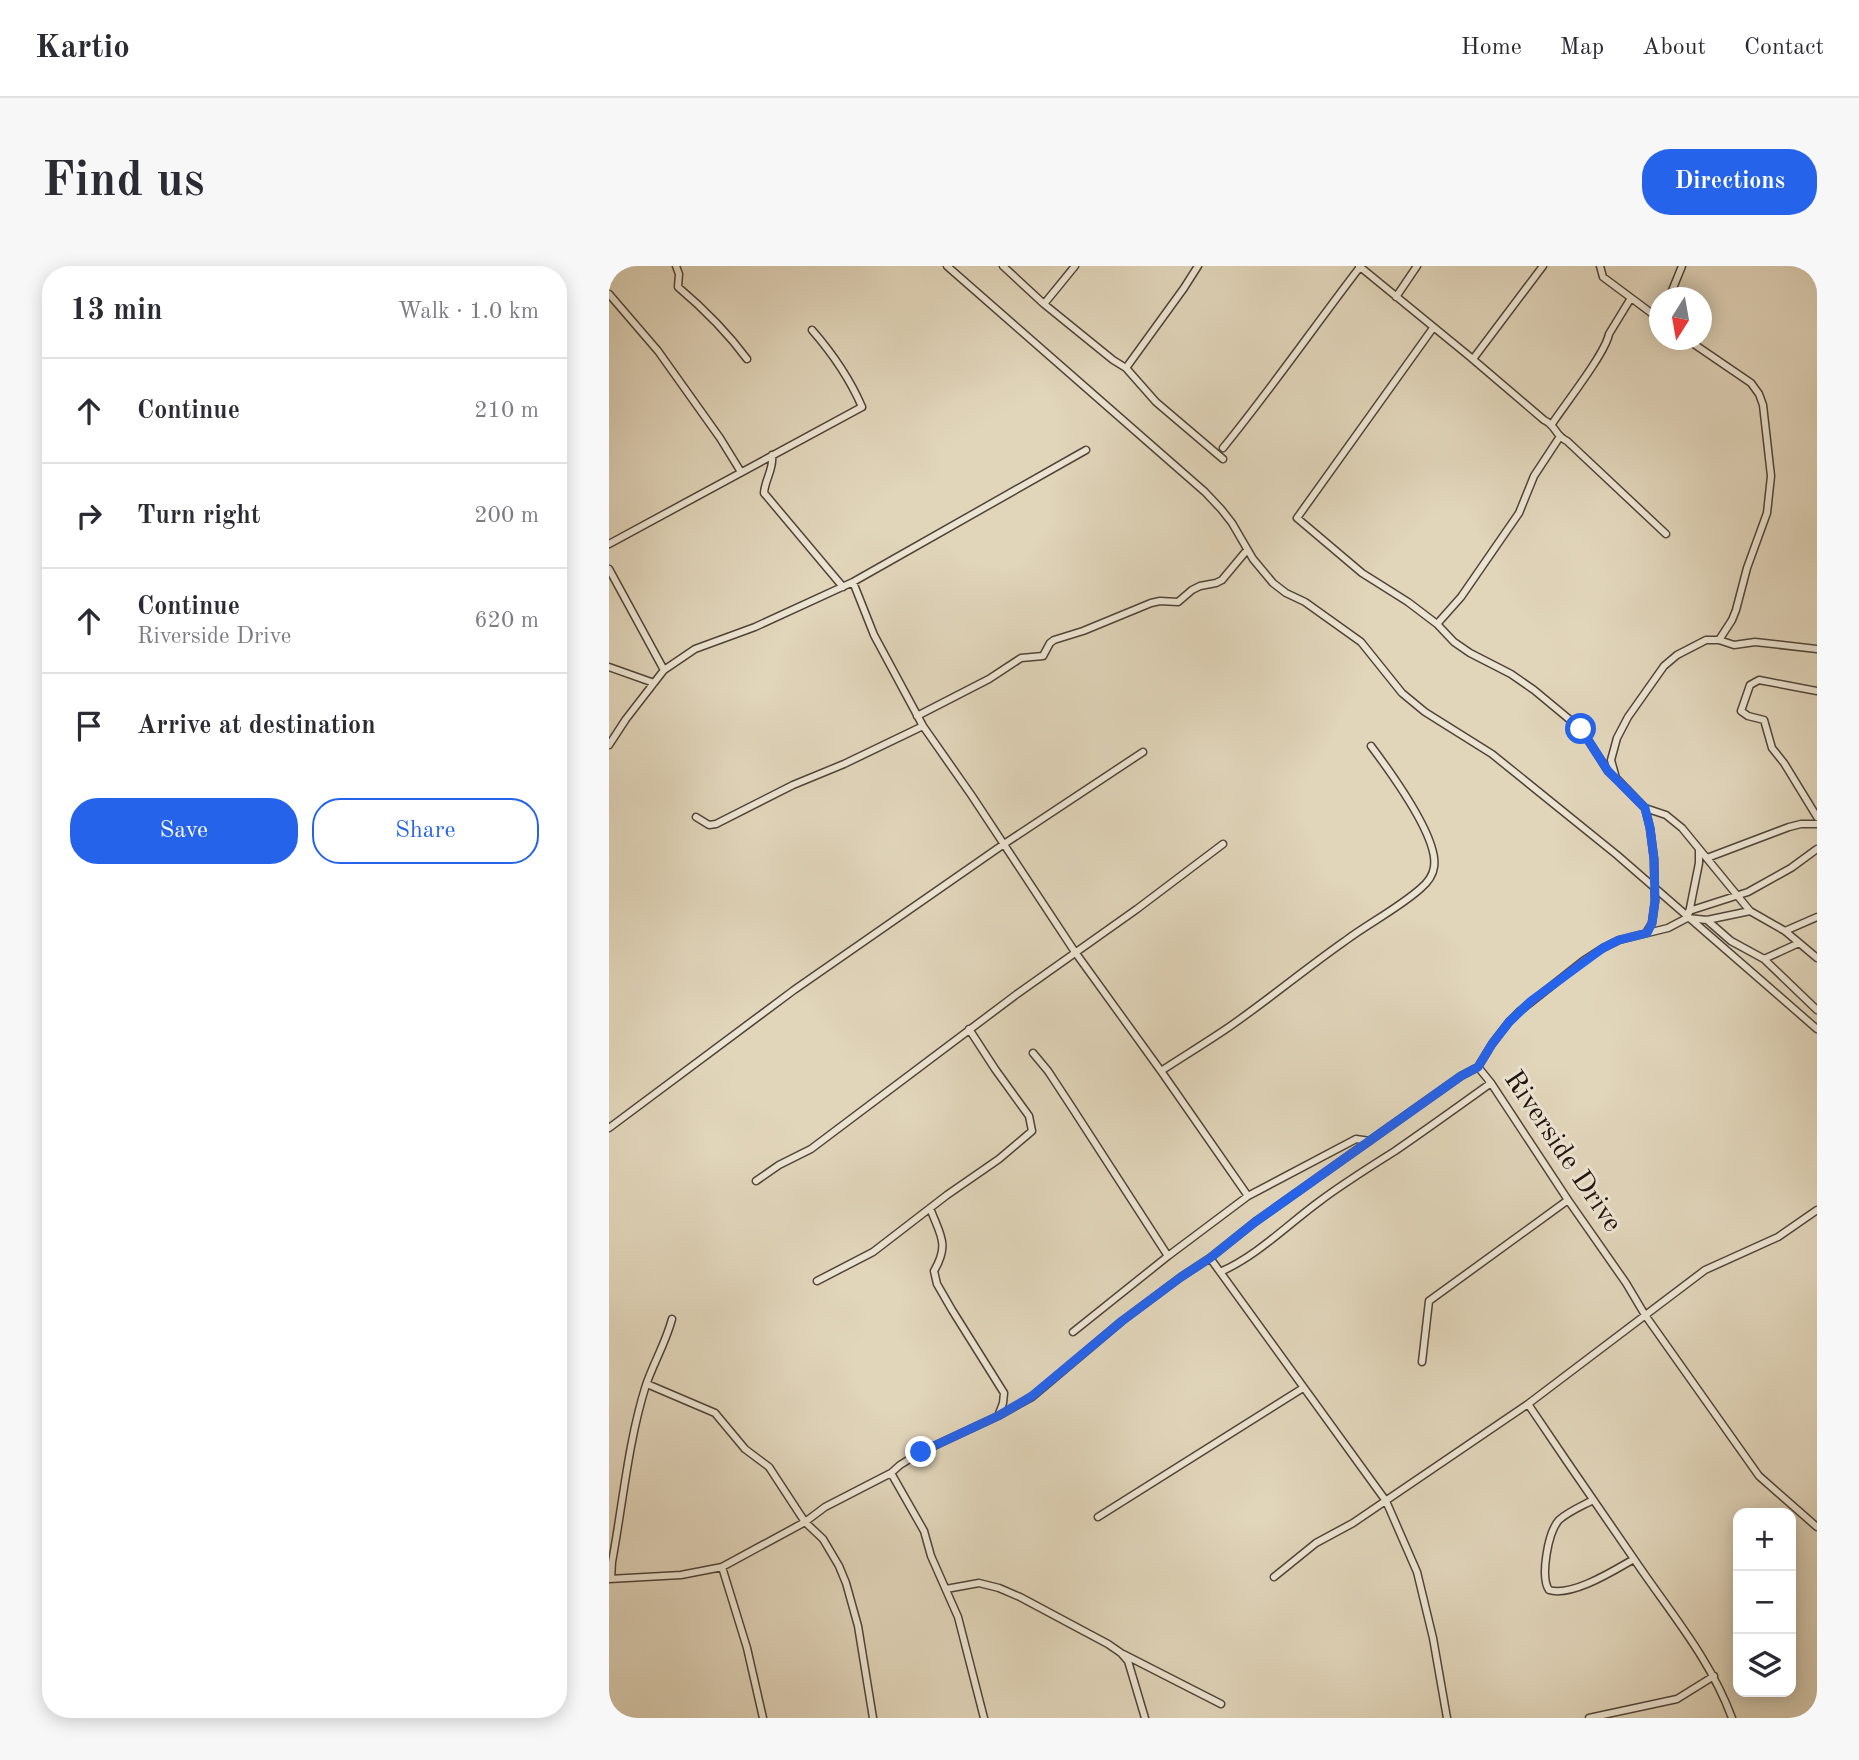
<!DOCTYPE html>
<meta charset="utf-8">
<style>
:root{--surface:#fff;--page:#f7f7f7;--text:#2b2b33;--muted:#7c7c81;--line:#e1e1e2;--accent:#2563eb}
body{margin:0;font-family:"Old Standard TT",serif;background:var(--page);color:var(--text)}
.controls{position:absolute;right:21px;bottom:21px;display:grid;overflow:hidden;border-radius:14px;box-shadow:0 4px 18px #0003}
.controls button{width:63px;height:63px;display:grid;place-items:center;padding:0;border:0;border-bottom:2px solid var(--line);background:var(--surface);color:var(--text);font:35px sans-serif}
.compass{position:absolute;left:1040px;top:21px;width:63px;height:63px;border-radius:50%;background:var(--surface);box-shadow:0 4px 18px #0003;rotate:191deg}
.stop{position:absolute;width:21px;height:21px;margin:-16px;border:5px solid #2563eb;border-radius:50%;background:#fff}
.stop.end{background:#2563eb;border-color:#fff;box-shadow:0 2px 7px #0008}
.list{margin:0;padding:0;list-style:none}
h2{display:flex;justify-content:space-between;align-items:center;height:91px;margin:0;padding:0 28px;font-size:30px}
h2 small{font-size:23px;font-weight:400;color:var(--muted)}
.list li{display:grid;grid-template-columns:46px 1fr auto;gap:21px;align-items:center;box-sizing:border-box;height:105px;padding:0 28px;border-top:2px solid var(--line)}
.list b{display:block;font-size:26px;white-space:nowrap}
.list p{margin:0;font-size:23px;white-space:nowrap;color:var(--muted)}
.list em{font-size:23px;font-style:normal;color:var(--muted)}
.actions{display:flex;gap:14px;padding:21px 28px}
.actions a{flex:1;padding:16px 0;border:2px solid var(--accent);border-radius:28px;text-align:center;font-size:24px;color:var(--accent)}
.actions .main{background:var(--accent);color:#fff}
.icon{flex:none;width:38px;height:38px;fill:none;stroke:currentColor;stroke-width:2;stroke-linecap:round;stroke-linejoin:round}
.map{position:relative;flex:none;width:1208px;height:1452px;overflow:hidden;border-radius:28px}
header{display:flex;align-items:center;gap:42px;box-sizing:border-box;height:98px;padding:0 35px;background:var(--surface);border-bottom:2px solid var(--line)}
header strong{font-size:33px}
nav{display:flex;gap:38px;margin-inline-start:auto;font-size:24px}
.intro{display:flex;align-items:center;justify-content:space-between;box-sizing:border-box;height:168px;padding:0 42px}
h1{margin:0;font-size:49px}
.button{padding:18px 32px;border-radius:28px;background:var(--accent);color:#fff;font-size:24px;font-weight:700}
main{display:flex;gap:42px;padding:0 42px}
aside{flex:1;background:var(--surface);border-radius:28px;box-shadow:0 4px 18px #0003}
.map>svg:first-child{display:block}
</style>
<header>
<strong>Kartio</strong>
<nav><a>Home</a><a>Map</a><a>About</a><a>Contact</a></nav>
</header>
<div class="intro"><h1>Find us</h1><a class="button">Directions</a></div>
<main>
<aside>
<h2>13 min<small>Walk · 1.0 km</small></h2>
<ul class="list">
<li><svg class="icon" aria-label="ahead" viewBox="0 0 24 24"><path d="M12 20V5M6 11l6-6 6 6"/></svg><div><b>Continue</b></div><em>210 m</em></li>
<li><svg class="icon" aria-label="right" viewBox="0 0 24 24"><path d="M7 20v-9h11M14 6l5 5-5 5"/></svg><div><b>Turn right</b></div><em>200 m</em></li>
<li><svg class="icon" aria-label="ahead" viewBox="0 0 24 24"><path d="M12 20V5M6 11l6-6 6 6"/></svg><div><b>Continue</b><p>Riverside Drive</p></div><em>620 m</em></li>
<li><svg class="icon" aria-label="arrive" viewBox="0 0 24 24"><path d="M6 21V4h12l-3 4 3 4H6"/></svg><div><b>Arrive at destination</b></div></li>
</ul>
<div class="actions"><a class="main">Save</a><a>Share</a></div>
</aside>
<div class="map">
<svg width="1208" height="1452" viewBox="0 0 1208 1452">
<rect width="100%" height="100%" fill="#e1d5ba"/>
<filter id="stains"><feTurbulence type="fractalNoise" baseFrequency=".00286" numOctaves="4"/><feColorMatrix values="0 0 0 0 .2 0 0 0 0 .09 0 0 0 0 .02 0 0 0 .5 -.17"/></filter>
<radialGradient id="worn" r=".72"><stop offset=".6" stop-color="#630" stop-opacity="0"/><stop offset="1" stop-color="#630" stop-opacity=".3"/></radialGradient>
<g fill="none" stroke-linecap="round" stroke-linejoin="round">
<defs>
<path id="minor" d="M67 0 70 8 69 21C95 43 118 66 138 93
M338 0 596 226 612 243 623 257 644 293 664 317 677 327 696 336 752 376 793 427 816 446 883 488 1008 589 1208 763
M394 0 435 38 504 94 517 102 547 136 614 193
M750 0 860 90 935 154C948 160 945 169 958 175L1057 268
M991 0 994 11 1045 49 1050 50
M0 28 49 85 111 172 132 206
M787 31 808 0
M1060 32 1073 0
M435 38 466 0
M824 62 688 252 753 307 799 336 828 358 845 376 861 387 902 408 925 424 972 463 999 505 1007 512
M1079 74 1142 117 1150 128 1154 139 1162 210 1158 247 1138 302 1127 344 1123 354 1110 374
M864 93 934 0
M517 102 575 22 589 0
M943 158C956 138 996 88 1000 68L1022 32
M614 182C662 123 705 61 751 1
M163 189C165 203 156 213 155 227L234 321
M0 278 253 141C241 113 223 87 203 64
M0 303 55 404
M244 316 265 369 314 460 363 530 466 686 552 805 639 930
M828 358 852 331 910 247 925 210 950 172
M0 401 45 417
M1208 425 1150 414 1141 419 1132 445 1139 450 1155 454 1163 482 1175 497 1208 551
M308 450 380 413 412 392 434 390 441 377 445 374 474 365 542 337 551 335 569 336 583 324 591 320 607 317 613 314 638 284
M0 479 17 453 55 404 86 383 146 361 244 316 477 184
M1036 542 1057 549 1073 562 1141 645 1176 665 1208 692
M87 551 100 559 107 558 184 519 235 498 314 460
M1098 592 1180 561 1192 558H1208
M1080 645 1139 626 1182 602 1208 583
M1080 647 1090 597V584
M1098 654 1122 675 1155 693 1208 744
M1176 665 1208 651
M1037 667 1043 657 1046 635 1045 593 1041 562 1036 542 1007 512 1002 494 1008 472 1019 451 1055 400 1068 389 1097 374H1110L1125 379 1146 376 1208 383
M1155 693 1190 677
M424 787 439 805 462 840 559 990
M869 801 883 778 900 756 911 745 974 695 994 682 1010 674 1059 662 1078 652 1098 654 1141 645
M552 805C575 790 598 776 620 761 659 734 696 703 736 675 760 657 788 643 811 623 817 618 824 610 825 601 830 572 780 504 762 480
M0 862 185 724 395 578 534 486
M147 915 170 899 202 883 408 728 528 643 614 578
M321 942C331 969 341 978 325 1005L328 1018 343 1044 395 1127 394 1137 389 1150
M601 992 777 1235 808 1306 824 1372 838 1452
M611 1006C648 990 678 959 711 935 735 917 761 901 786 885 818 863 850 840 882 817
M208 1015 264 986 338 929 390 893 423 865 420 850 386 803 360 763
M464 1066 559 990 639 930 747 873 761 875
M813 1096 820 1035 959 934
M38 1118 106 1147 136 1183 160 1201 196 1256 214 1273 230 1300 237 1317 249 1360 264 1452
M919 1138C954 1190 989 1241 1025 1293 1060 1345 1101 1392 1123 1452
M282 1207 291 1199 312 1186 389 1150 423 1131 513 1055 572 1011 601 992 646 956 852 810 869 801 882 817 959 934 1017 1017 1036 1049 1150 1210 1208 1261
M984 1234C973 1240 960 1245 950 1254 939 1266 931 1311 940 1324 963 1331 1004 1305 1025 1293
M489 1251 694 1122
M113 1301 138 1382 154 1452
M665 1311 707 1277 744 1257 919 1138 1096 1004 1169 971 1208 944
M0 1313 72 1309 113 1301 196 1256 216 1241 282 1207 315 1265 322 1290 349 1351 375 1452
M2 1313 3 1296C14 1237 19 1176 37 1119 45 1096 57 1076 63 1053
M337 1323 370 1317 390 1322 411 1331 499 1378 512 1387 519 1395 536 1452
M514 1388 612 1438
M980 1452 1068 1433 1105 1410"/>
</defs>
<!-- minor casing -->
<use href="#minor" stroke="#504438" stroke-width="9"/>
<!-- minor -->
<use href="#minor" stroke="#ece4d2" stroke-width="6"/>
</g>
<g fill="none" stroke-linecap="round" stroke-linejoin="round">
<!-- route -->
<path stroke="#2563eb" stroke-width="9" d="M312 1186 389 1150 423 1130 513 1055 572 1011 601 992 646 956 852 810 869 801 883 778 900 756 922 735 994 682 1010 674 1038 667 1043 657 1046 635 1045 593 1041 562 1036 542 999 505 972 463"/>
</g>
<g text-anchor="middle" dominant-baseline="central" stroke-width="6" stroke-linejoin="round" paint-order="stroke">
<!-- street labels -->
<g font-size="28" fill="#20130d" stroke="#ece4d2">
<text transform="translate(953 886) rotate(56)">Riverside Drive</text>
</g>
</g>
<rect width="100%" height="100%" filter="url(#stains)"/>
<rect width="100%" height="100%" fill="url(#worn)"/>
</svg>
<div class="controls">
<button>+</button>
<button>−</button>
<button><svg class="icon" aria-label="layers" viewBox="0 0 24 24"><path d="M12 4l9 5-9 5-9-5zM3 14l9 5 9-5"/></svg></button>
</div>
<svg class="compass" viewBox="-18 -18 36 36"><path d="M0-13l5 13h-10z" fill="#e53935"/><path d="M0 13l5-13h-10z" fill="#7c7c81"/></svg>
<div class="stop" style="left:972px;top:463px"></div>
<div class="stop end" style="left:312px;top:1186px"></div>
</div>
</main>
